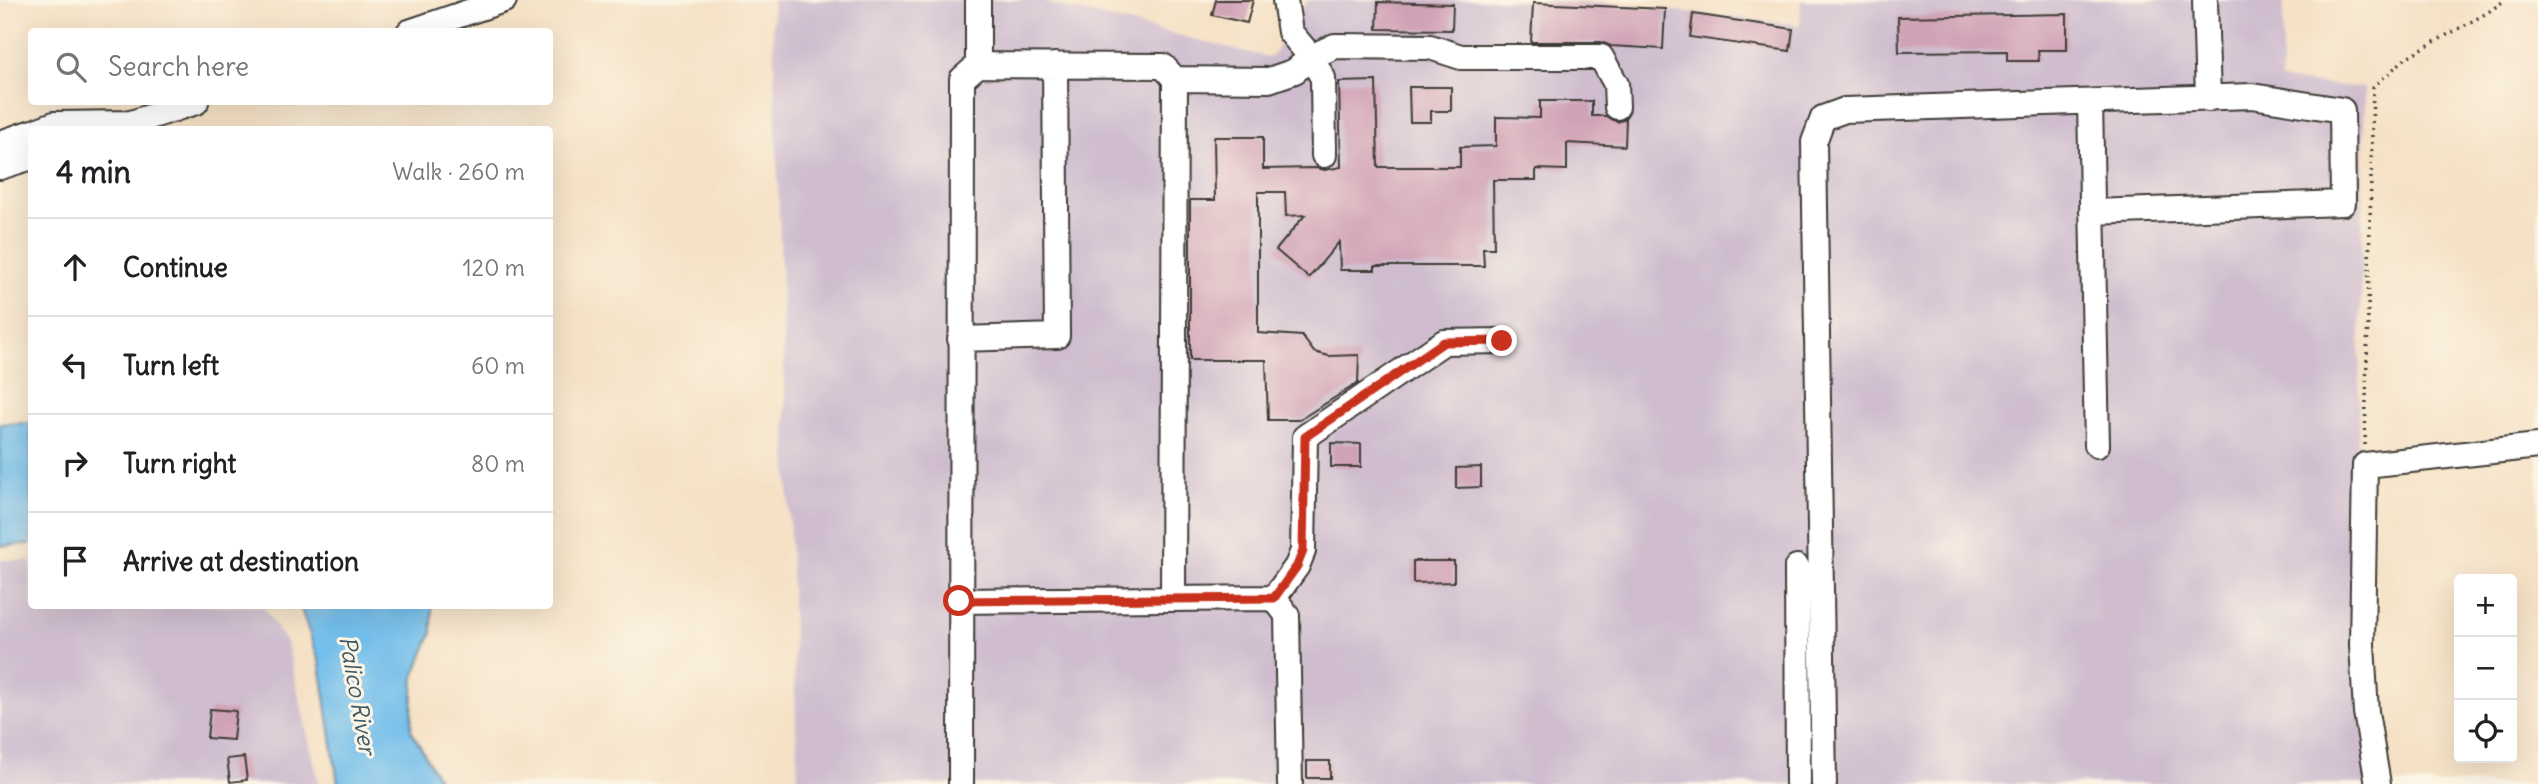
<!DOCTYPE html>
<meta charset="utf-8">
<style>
:root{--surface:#fff;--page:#f6f6f6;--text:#202124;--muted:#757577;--line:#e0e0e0}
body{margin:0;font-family:Delius,sans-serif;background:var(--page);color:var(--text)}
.controls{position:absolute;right:21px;bottom:21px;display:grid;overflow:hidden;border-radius:7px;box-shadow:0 7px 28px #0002}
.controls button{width:63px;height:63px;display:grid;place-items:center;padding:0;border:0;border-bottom:2px solid var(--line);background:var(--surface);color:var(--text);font:35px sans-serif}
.stop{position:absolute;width:21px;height:21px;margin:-16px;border:5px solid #c8321e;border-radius:50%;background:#fff}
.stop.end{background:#c8321e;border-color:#fff;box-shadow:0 2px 7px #0008}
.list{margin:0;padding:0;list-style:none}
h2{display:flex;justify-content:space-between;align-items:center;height:91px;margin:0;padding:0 28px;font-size:30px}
h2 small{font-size:23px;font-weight:400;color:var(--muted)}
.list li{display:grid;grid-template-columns:46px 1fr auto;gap:21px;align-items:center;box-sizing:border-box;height:98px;padding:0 28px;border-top:2px solid var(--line)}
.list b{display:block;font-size:26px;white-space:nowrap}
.list em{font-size:23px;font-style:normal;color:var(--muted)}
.icon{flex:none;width:38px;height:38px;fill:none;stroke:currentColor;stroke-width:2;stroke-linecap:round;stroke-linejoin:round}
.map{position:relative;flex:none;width:2538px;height:784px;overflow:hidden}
.search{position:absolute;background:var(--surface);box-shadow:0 7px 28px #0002;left:28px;top:28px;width:525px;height:77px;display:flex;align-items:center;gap:18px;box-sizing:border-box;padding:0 24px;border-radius:7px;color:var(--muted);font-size:26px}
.panel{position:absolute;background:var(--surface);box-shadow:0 7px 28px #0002;left:28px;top:126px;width:525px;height:483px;border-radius:7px}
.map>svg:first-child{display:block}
</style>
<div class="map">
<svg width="2538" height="784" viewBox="0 0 2538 784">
<rect width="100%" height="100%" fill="#fcf5e5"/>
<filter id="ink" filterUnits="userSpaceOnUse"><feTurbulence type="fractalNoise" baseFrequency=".0143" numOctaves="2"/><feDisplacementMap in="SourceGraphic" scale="14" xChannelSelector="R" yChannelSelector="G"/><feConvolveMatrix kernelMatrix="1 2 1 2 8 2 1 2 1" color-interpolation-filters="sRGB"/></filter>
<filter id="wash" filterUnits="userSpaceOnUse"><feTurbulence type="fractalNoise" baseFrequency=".00686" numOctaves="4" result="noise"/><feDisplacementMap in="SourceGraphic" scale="28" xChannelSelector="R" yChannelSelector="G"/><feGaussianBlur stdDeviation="1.57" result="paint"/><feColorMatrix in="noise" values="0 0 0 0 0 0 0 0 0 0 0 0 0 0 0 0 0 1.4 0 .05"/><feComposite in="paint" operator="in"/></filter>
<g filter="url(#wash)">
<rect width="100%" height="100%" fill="#f5e1c5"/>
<!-- industrial -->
<path fill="#cfbdcf" d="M772 0H1046L1047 3 1271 58 1308 0H1497L1615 4 1800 25 1801 0H2284L2281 80 2365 88 2354 648 2370 784H798Z
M0 560H31L32 606H263L287 644 319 784H0Z"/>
<!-- water -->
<path fill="#72beeb" stroke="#476d84" stroke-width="2" d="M31 423V544L0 546V424Z
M300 606H432V632L414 677 411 730 441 784H338L320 664Z"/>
<g id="blocks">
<!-- building -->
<path fill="#d0a2b6" d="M1216 0H1253L1247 23 1212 15Z
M1378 2 1453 4 1452 30 1377 29Z
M1533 3 1665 9 1663 49 1611 46 1601 42H1531Z
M1693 14 1793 29 1790 51 1690 37Z
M2067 14V50H2038L2039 61H2007V51L1899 52 1898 17Z
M1376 81 1378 167H1460V147L1496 146V117L1540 118V101H1592V116H1606L1617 122 1626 119 1625 146 1567 143V170L1536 169V180H1493L1494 248H1483L1484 266H1375V270H1340L1339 242 1309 278 1276 250 1305 215 1286 216 1285 192H1258V333L1302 336 1314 352 1329 356 1359 355 1358 383 1299 420H1268L1266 360H1190V200H1215L1214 137H1263V169L1316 168 1325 170 1341 167 1339 82Z
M1409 87H1451V111H1431V122H1410Z
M1331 443 1361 444V467H1331Z
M1481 467V487L1456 488V468Z
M1413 561H1454V582L1413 583Z
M210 709 236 711 233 740 207 738Z
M244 757 247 780 230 782 227 759Z
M1307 761H1330V778H1307Z"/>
</g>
</g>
<g filter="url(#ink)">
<use href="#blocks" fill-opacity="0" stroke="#3d3a35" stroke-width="2"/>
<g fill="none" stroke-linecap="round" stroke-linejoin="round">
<defs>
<path id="minor" d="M978 0V65
M1285 0 1290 32 1311 57 1323 78 1324 155
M2205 0 2208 99
M409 32 504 0
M2090 102 2097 445
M38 130 54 124 131 123 196 102
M0 143 32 132
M0 167 32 157
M960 339 1057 336 1055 65
M1797 567 1798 784
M1173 598 1175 79
M1274 598 1297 566 1303 551 1305 437 1444 342 1502 341
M1274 598 1287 615 1290 784
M959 601 1274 598
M961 784 962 79 978 65 1163 66 1175 79 1269 80 1295 71 1311 57 1335 46 1430 47 1461 57H1601L1616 84 1617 107
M1824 784 1814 142 1823 118 1845 110 2252 96 2342 110 2343 203 2092 212
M2378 784 2366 712 2362 645 2365 465 2538 446"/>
</defs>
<!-- minor casing -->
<use href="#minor" stroke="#3d3a35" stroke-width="28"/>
<!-- path -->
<path stroke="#3d3a35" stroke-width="3.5" stroke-dasharray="2 5" stroke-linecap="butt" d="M2365 445 2373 87 2407 57 2487 13 2505 0"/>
<!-- minor -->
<use href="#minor" stroke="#fff" stroke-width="24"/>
</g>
</g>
<g fill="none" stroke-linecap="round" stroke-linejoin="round" filter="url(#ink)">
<!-- route -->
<path stroke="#c8321e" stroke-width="9" d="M959 601 1274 598 1297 566 1303 551 1305 437 1444 342 1502 341"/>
</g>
<g text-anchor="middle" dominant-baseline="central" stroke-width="6" stroke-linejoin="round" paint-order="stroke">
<!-- water labels -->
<g font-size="23" font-style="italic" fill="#3a5564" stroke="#fcf5e5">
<text transform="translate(358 695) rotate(80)">Palico River</text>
</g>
</g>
</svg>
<div class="controls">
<button>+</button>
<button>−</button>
<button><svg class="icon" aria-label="locate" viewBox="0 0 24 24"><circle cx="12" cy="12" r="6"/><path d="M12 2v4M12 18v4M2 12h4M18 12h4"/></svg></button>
</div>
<div class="stop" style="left:959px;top:601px"></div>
<div class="stop end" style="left:1502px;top:341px"></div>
<div class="search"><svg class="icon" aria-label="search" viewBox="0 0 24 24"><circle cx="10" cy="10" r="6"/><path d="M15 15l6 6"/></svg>Search here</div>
<section class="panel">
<h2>4 min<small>Walk · 260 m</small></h2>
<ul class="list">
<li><svg class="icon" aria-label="ahead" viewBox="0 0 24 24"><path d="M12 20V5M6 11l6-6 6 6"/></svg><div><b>Continue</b></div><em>120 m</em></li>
<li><svg class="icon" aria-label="left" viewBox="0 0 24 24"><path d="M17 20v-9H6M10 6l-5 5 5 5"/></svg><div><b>Turn left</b></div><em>60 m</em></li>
<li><svg class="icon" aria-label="right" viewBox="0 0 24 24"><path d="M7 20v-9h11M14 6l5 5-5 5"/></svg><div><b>Turn right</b></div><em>80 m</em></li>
<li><svg class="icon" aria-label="arrive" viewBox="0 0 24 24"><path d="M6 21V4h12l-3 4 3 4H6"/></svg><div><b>Arrive at destination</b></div></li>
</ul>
</section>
</div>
